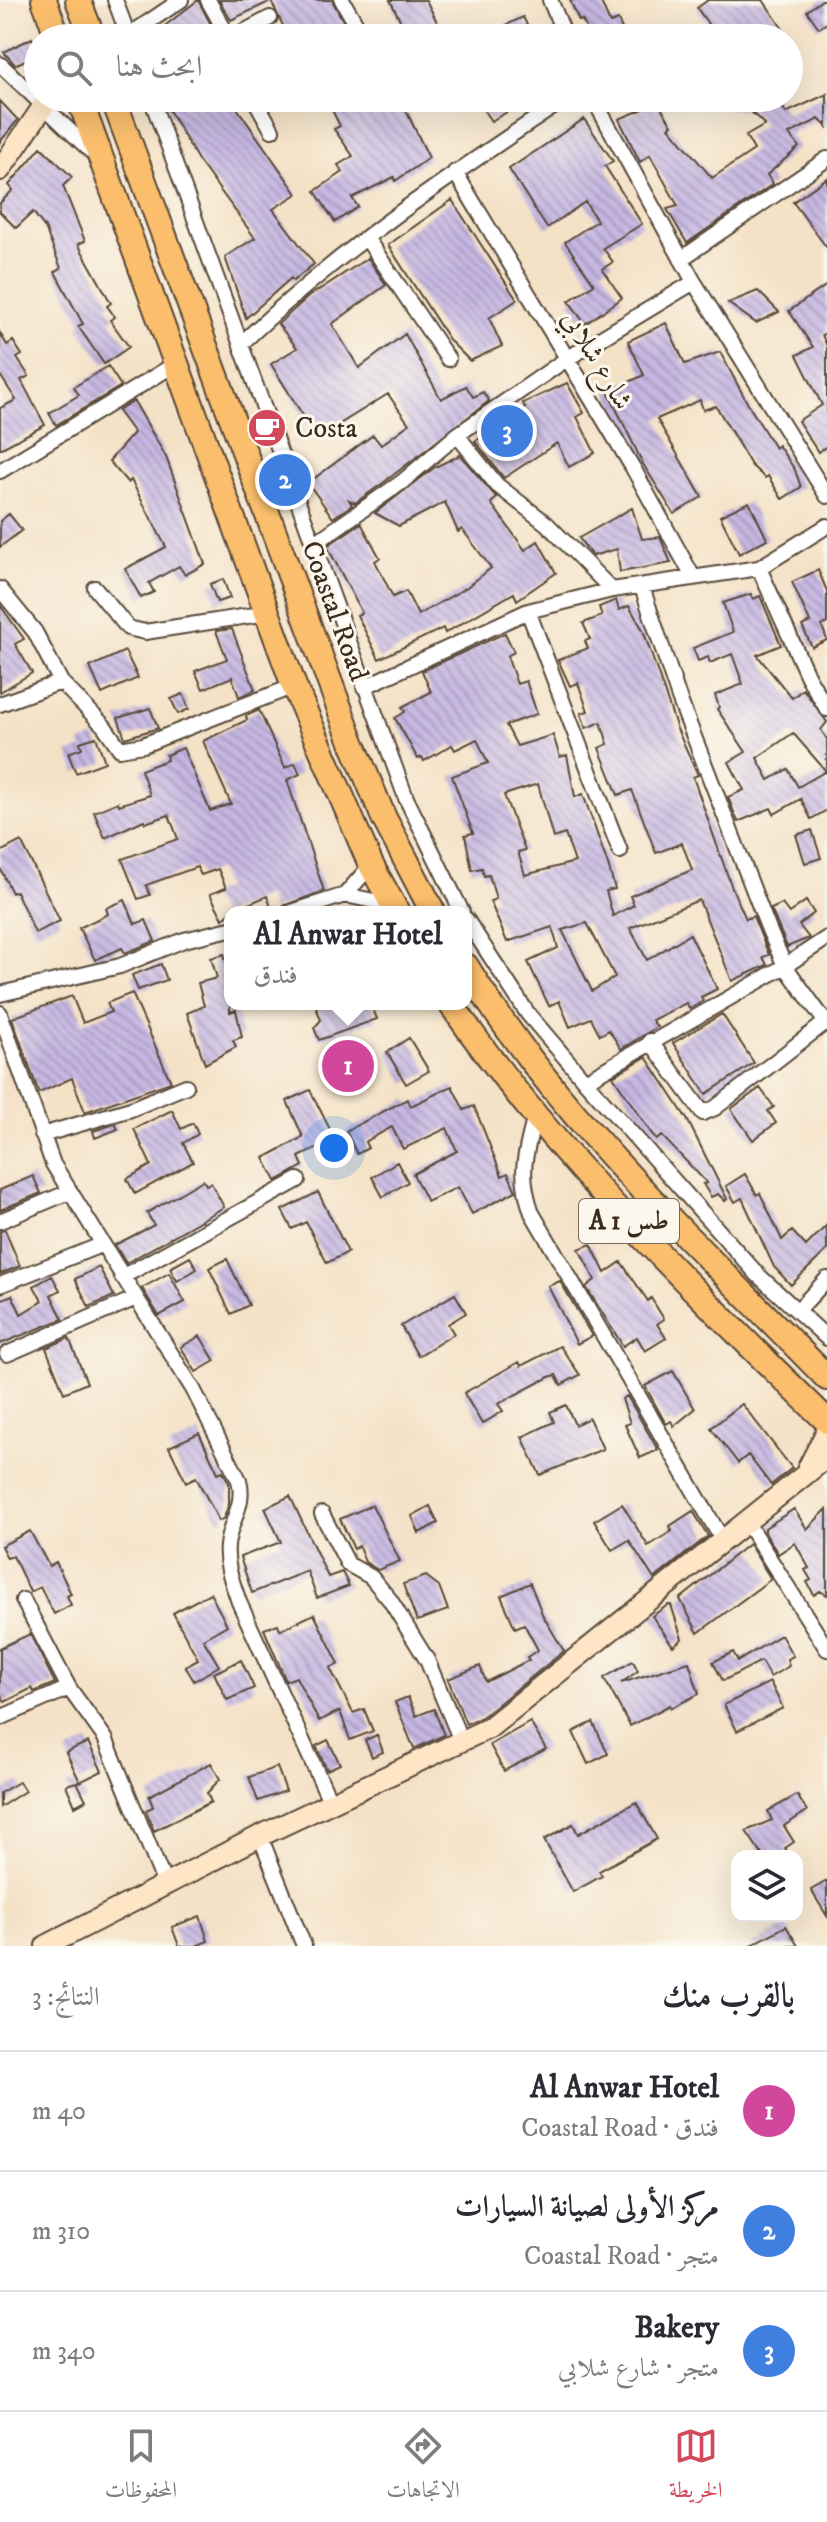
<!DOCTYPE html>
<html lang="ar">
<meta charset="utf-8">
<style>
:root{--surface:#fff;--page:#f2f2f3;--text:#2b2b33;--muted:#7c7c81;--line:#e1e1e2;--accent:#d1495b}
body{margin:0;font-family:"IM FELL DW Pica",Amiri,serif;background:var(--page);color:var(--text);direction:rtl}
.controls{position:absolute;right:24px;bottom:24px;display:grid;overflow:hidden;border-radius:16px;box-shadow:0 8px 32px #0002}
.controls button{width:72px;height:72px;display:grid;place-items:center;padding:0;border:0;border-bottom:2px solid var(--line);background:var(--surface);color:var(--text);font:40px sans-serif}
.you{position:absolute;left:334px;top:1148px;width:28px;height:28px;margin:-20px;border:6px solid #fff;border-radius:50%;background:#1a73e8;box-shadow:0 0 0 12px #1a73e833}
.badge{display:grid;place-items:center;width:52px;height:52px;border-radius:50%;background:var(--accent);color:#fff;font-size:26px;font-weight:700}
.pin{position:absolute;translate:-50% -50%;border:4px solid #fff;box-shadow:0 2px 8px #0006}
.popup{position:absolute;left:224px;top:906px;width:248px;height:104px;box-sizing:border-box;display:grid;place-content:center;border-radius:16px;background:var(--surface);filter:drop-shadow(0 2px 6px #0005);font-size:26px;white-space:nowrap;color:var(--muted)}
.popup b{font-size:30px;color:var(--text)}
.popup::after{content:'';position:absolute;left:50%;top:100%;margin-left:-16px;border:16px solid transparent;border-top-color:var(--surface)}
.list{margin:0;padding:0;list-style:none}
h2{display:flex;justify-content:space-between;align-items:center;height:104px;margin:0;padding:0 32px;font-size:34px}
h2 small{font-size:26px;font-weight:400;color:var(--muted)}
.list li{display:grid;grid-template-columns:52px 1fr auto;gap:24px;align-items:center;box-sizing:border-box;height:120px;padding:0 32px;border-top:2px solid var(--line)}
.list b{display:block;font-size:30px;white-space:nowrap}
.list p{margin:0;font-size:26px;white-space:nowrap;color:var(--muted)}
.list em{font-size:26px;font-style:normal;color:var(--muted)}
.icon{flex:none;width:44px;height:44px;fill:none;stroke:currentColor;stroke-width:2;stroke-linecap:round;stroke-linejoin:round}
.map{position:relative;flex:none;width:827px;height:1946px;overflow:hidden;direction:ltr}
.search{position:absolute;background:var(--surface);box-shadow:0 8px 32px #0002;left:24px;right:24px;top:24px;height:88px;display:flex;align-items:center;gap:20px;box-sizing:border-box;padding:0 28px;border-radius:44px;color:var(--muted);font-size:30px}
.sheet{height:464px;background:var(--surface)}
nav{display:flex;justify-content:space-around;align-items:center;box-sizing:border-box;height:112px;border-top:2px solid var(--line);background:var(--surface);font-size:22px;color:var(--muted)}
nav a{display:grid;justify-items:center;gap:4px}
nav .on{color:var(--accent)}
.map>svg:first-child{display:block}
</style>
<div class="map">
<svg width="827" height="1946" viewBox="0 0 827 1946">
<defs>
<pattern id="building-back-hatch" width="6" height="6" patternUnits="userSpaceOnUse" patternTransform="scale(2)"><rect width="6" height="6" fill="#c6b7e2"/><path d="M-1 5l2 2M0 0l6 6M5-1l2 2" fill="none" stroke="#a295b7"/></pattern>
</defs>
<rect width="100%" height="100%" fill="#fbf7ec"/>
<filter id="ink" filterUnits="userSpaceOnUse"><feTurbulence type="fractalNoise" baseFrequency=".0125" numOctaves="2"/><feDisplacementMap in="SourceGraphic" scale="16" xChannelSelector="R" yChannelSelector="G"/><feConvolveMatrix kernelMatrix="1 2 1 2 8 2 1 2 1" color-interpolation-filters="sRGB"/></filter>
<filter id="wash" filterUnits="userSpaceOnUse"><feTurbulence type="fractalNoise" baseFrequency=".006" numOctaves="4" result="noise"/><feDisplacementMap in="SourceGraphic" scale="32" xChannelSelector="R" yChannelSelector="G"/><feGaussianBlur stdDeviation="1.8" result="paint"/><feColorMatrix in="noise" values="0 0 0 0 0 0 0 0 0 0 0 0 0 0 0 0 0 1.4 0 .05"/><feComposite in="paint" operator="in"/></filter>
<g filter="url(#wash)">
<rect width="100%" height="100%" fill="#f4e2c7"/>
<g id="blocks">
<!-- building -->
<path fill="url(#building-back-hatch)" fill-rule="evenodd" d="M198 0 218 38H143L166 25Z
M219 0H332L349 32 336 38H289L271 1 231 20Z
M390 0H426L445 38H409Z
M570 0H600L610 23 618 20 626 38H592L582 20 579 21Z
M708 0H763L789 38H718L697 8Z
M822 0H827V23L819 28 807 11Z
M523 17 534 38H480Z
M32 38 38 54 15 65 4 52Z
M827 94V127L819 119 789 134 799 147 767 175 773 184 687 243 667 209 678 206 650 155 640 162 619 119 658 103 672 125 669 127 712 178 754 150 746 136 765 125 746 107 737 112 728 98H777L786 113Z
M162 98H230L297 194 273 209 314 264 293 281 291 278 246 318 225 257 255 238 198 160Z
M326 98H400L429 158 395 181 394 177 352 198 358 207 335 222 315 191 343 172 338 165 353 156 334 129 340 126Z
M475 98H532L491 121Z
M0 101 18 120 0 142Z
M584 119 613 161 605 166 642 224 603 248 613 262 602 269 622 298 585 324 569 301 594 284 565 242 597 221 585 202 547 228 509 169Z
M41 147 72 177 63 186 85 241 78 244 111 303 107 306 115 317 110 320 129 347 104 364 78 326 83 324 55 272 61 268 45 228 33 212 16 228 0 212V203L13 190 9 185Z
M827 178V248L793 202Z
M452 200 517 300 489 318 502 346 470 361 450 341 388 245Z
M368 258 386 285 332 324 359 368 405 334 441 399 466 386 473 397 483 392 489 401 383 483 355 503 349 500 352 505 333 518 308 483 373 435 381 445 409 424 388 394 317 438 271 364 297 348 278 324 308 297Z
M827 285V332L822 335 827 346V446L818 452 798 421 822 405 797 355 813 347 789 311Z
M758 291 779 312 756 323 728 303Z
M666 323 685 364 720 352 749 406 775 448 778 445 795 470 801 487 782 499 768 476 765 478 751 465 716 406 703 410 700 400 657 419 702 497 674 514 643 464 608 392 644 375 628 341Z
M0 333 7 345 13 341 22 355 17 358 29 376 21 380 45 425 0 449V408L16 400 0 375Z
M108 366 121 386 56 425 49 413 79 395 74 387Z
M567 383 584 413 577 417 595 453 569 467 557 443 504 478 475 441 525 408 523 403Z
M134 401 166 457 205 564 185 575 179 566 149 583 154 592 141 598 125 569 166 547 131 480 128 483 109 461 134 433 118 411Z
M460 455 497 498 491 503 525 550 538 541 556 573 517 600 514 593 445 633 443 628 379 659 357 615 362 613 327 546 361 523 380 558 375 561 393 597 406 591 418 615 467 587 491 568 462 529 458 532 445 502 399 526 375 513 435 467Z
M749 502 767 539 739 554 720 516Z
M632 508 642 539 660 537 671 563 620 572 617 549 592 556 579 538Z
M9 514 22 530 0 547V521Z
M818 570 827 591V623L822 626 827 640 812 647 802 626 810 622 792 582Z
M223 579 230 598 217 602 210 584Z
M751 594 753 599 760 596 781 645 757 655 792 698 803 689 827 722 821 730 827 739V810L811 819 801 799 774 814 771 808 738 822 728 797 744 790 729 762 746 752 717 709 719 707 715 695 743 684 732 654 710 663 708 657 698 661 693 648 733 632 723 603ZM793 733 826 771 798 787 788 769 769 780 757 758Z
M616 600 619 610 629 606 643 630 677 729 698 775 693 777 732 888 746 919 753 916 769 955 763 957 767 965 732 981 699 900 630 928 647 960 690 934 717 989 701 997 703 1001 690 1009 686 1003 652 1020 657 1027 621 1049 609 1030 600 1035 591 1018 570 1027 559 1001 549 1006 528 962 558 948 552 927 507 942 490 901 496 899 489 875 484 876 482 868 472 870 465 835 473 833 452 776 488 763 477 739 455 750 452 745 424 761 422 757 418 759 395 718 405 712 402 707 431 692 422 671 505 633 514 652 507 656 517 684 526 681 537 714 506 725 517 746 553 735 560 757 567 755 575 797 583 794 608 865 615 889 606 891 613 916 634 905 630 896 692 870 691 867 682 843 656 853 632 790 618 795 599 748 608 744 601 722 586 728 581 713 588 711 578 683 570 686 558 660 588 648 585 641 590 639 583 623 602 616 599 607ZM538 784 553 838 565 834 575 862 525 875 518 852 525 850 504 795ZM587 923 615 977 592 991 562 930Z
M0 605 24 639 15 644 32 673 0 692Z
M232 629 255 690 239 697 232 677 203 689 195 671 227 659 216 631Z
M125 651 138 678 102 694 90 667Z
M183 694 189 709 178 714 171 699Z
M150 708 158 728 125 738 118 718Z
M259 710 285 768 295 763 300 774 287 780 324 891 272 910 267 896 230 912 223 919 210 894 226 888 218 869 201 875 197 867 146 885 150 895 138 899 122 859 178 839 169 815 145 823 144 820 105 838 94 812 118 802 119 805 150 795 141 770 167 760 166 755 183 748 210 811 231 804 203 741 247 720 246 716Z
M96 737 105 762 76 773 68 753 82 748 80 742Z
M812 830 821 858 805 863 796 835Z
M21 841 60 921 35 933 16 891 12 893 0 868V852Z
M125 900 135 924 146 920 155 941 125 953 122 948 95 960 79 928 108 914 106 908Z
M806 901 814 913 799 925 809 938 787 947 771 909 782 904 789 913Z
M224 954 230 974V1012L236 1010 242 1037 233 1040 236 1047 205 1064 187 1013 204 1006 198 983 217 978 211 958Z
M161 964 167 980 138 990 132 975Z
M132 993 171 1082 85 1112 72 1078 39 1093 12 1018 72 996 83 1023 111 1012 107 1003Z
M315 1004H371L377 1019 319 1040 314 1028 321 1020Z
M722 1014 754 1063 706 1094 673 1043Z
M409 1038 429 1071 406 1084 387 1052Z
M646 1057 687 1119 727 1199 725 1201 718 1194 711 1197 703 1184 707 1183 662 1136 656 1140 613 1076Z
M452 1086 464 1110 474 1106 502 1176 508 1173 516 1191 472 1214 458 1187 427 1202 413 1174 457 1151 447 1128 403 1149 392 1127 365 1142 368 1148 357 1154 346 1131 407 1099 411 1106Z
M760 1088 774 1107 768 1111 776 1123 753 1140 731 1109Z
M310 1090 335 1139 299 1157 303 1166 276 1181 264 1158 303 1137 287 1101Z
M172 1110 181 1129 193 1123 198 1134 183 1143 193 1162 135 1194 127 1179 151 1165 134 1129Z
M115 1124 118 1129 95 1138 93 1131Z
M397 1162 408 1182 383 1197 372 1177Z
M745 1174 757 1195 760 1193 782 1240 792 1231 806 1246 827 1225V1250L791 1285 774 1267 742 1198 735 1202 726 1186Z
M33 1176 41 1193 0 1210V1190Z
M203 1180 206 1185 211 1183 224 1207 126 1263 115 1245 154 1225 147 1213Z
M318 1192 348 1252 327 1263 306 1222 292 1229 282 1210Z
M5 1230 20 1266 0 1274V1231Z
M591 1244 605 1273 621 1262 648 1301 651 1298 664 1319 657 1324 666 1338 645 1351 637 1337 623 1346 586 1287 595 1280 579 1249Z
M190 1257 197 1269 177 1281 170 1268Z
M227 1259 249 1305 231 1314 209 1268Z
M99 1267 114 1296 89 1307 75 1279Z
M169 1273 185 1302 159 1316 142 1288Z
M52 1276 60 1290 51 1295 63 1319 0 1344V1300L12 1295 21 1314 42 1301 34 1286Z
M560 1281 592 1336 577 1344 548 1286Z
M455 1294 466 1313 448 1324 454 1334 418 1356 401 1326Z
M200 1336 215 1361 196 1372 181 1347Z
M69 1338 87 1383 64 1393 46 1348Z
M560 1346 580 1375 561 1385 556 1375 549 1377 498 1404 503 1411 482 1424 464 1393 519 1362 521 1366Z
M673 1371 695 1409 674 1426 671 1421 666 1424 645 1386Z
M627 1396 658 1450 640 1458 625 1425 630 1423 622 1399Z
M742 1404 792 1468 771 1485 748 1455 738 1463 711 1428Z
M566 1405 575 1425 589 1418 603 1449 540 1475 522 1437 554 1422 550 1412Z
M199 1433 218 1473 223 1471 229 1483V1503L224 1518 219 1521 196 1477 186 1482 169 1447Z
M290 1496 328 1577 342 1572 349 1586 317 1598 307 1571 252 1593 240 1557 281 1542 265 1508Z
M622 1504 648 1546 672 1531 670 1526 693 1511 708 1536 654 1579 629 1540 612 1550 594 1521Z
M372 1505 400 1561 378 1570 365 1562 359 1546 354 1549 340 1519Z
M430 1506 438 1523 419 1533 412 1516Z
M794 1509 807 1529 827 1509V1595L820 1591 814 1595 807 1582 811 1580 805 1570 809 1568 795 1543 778 1554 765 1533V1528Z
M30 1531 49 1566 56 1562 71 1594 67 1596 71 1605 54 1614 40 1587 30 1592 13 1556 7 1558 1 1546Z
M749 1544 771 1579 698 1633 680 1599Z
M426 1576 439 1586 448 1610 417 1621 403 1584Z
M530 1583 543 1616 564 1651 482 1717 466 1724 448 1679 480 1666 486 1682 529 1660 527 1657 538 1650 524 1624 515 1628 501 1596Z
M210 1593 227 1625 203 1639 219 1666 194 1681 185 1666 198 1659 173 1613Z
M668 1605H671L682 1639 673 1646 652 1616Z
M314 1614 339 1664 330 1668 353 1713 364 1709 373 1731 350 1740 340 1711 319 1721 296 1677 286 1681 264 1629 278 1624 280 1630Z
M30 1634 55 1683 34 1692 32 1688 5 1702 0 1693V1648Z
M781 1635 793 1656 787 1659 789 1666 770 1677 761 1661 723 1681 713 1662 733 1652 738 1661Z
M241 1660 254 1688 227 1700 214 1673Z
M633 1661 638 1671 621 1683 689 1662 699 1694 671 1708 670 1705 630 1726 604 1678Z
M770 1682 783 1708 737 1731 724 1705Z
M408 1697 416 1716 434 1709 444 1735 414 1749 395 1702Z
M530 1722 546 1749 504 1771 490 1745Z
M593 1722 608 1754 588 1764 573 1732Z
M377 1735 383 1752 372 1757 365 1740Z
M328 1740 340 1764 327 1770 316 1746Z
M88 1742 102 1771 80 1782 66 1752Z
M211 1763 220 1779 207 1793 211 1802 154 1831 146 1810 153 1807 149 1796Z
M277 1767 286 1791 258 1801 249 1777Z
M19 1782 25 1791 0 1807V1793Z
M77 1782 86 1800 75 1806 66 1785Z
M797 1795 807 1811 784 1826 794 1842 785 1848 790 1856H763L746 1831 772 1820 768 1811Z
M636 1802 657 1839 599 1871 602 1876 573 1892 544 1840 573 1824 578 1834Z
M827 1881V1916L811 1890Z
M200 1916 208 1941 196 1946H179L172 1927Z
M786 1926 798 1946H750Z"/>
</g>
</g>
<g filter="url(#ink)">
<use href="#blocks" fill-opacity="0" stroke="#574637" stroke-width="2"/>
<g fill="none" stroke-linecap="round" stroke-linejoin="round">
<defs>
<path id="street" d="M115 0 129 38
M208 0 229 38
M342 0 364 38
M550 0 566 38
M125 38 181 0
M232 38 270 18
M0 64 95 155
M151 98 406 798 462 912
M254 98 272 130
M593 98 694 282 827 496
M455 172 633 468 693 577
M367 239 448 359
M681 259 827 159
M241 344C339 250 453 173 567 98
M457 435 497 485 547 524 612 590
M0 471 177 363
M315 543 402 482 457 435 565 360 694 282
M759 568 808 677 827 709
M642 587 679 698 769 930 785 966 827 1024
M95 588 128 628 145 632 267 613
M0 589 35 632 61 682 104 726 120 749 143 745 294 686
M528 611 620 851
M364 687 528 611 612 590 759 568 827 526
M0 704 61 682
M345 895 371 865
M292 912 345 895 393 905
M466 919 528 1014 585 1081 758 1275 827 1338
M0 994 120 966 184 940 230 929
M0 1013 53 1164 193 1389 239 1480C246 1505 229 1522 227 1546 225 1565 233 1584 239 1602L331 1803
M650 1041 703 1113 715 1108 826 1022
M585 1081 785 966 827 938
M535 1116C525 1155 518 1173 532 1213L723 1541
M42 1135 131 1109 186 1086
M0 1221 69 1192
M122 1277 298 1180
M0 1285 101 1245
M799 1309 827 1279
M7 1354 136 1298
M322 1514 348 1564 371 1577 390 1600 427 1660 462 1743
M747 1523 827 1649
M23 1600 69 1688 105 1738 165 1884
M0 1718 69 1688
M260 1836 304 1946"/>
<path id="secondary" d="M0 170 49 98
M808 1468 827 1431
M46 1946 260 1836 489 1728 827 1457"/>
<path id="highway" d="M44 0 58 38
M78 0 93 38
M79 98 294 686 371 865 397 912
M113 98 352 742 384 818 433 912
M466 966C561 1122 701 1248 827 1378
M451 1004C557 1158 693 1291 827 1421"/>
</defs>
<!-- street casing -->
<use href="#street" stroke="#574637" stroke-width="18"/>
<!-- secondary casing -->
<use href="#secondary" stroke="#574637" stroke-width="24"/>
<!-- highway casing -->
<use href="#highway" stroke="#574637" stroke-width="28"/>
<!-- street -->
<use href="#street" stroke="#fff" stroke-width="14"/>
<!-- secondary -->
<use href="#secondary" stroke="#fde5c5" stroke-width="20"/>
<!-- highway -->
<use href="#highway" stroke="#fabe6d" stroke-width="24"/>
</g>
</g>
<!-- icons -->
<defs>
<symbol id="cafe-disc" viewBox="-11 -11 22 22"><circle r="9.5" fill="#d1495b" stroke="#fbf7ec"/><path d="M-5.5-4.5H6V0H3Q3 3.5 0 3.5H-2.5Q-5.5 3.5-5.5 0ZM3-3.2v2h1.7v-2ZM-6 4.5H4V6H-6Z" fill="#fff"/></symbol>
</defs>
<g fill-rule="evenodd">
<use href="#cafe-disc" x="245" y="406" width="44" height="44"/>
</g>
<g text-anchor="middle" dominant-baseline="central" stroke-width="6" stroke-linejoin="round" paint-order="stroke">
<!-- shield labels -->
<rect fill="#fbf7ec" stroke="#75685c" stroke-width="2" x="579" y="1199" width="100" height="44" rx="6"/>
<g font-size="26" font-weight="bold" fill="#3b2a1e">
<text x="629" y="1221">A 1 طس</text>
</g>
<!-- street labels -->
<g font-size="28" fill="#3b2a1e" stroke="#fbf7ec">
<text transform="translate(597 360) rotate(59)">شارع شلابي</text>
<text transform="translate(335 611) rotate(70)">Coastal Road</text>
</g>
<!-- poi labels -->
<g font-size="28" fill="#3b2a1e" stroke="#fbf7ec" text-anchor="start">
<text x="295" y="428">Costa</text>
</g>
</g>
</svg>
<div class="controls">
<button><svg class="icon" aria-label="layers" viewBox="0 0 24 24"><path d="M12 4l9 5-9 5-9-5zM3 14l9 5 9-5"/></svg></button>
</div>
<div class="you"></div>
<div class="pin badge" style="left:348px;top:1066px;background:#d1479c">1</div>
<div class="popup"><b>Al Anwar Hotel</b>فندق</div>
<div class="pin badge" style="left:285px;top:480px;background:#3f7fe0">2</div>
<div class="pin badge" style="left:507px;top:431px;background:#3f7fe0">3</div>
<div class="search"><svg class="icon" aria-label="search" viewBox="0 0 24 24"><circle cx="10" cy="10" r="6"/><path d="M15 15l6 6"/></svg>ابحث هنا</div>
</div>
<section class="sheet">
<h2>بالقرب منك<small>النتائج: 3</small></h2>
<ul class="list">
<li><span class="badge" style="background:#d1479c">1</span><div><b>Al Anwar Hotel</b><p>فندق · Coastal Road</p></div><em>40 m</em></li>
<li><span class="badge" style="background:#3f7fe0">2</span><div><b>مركز الأولى لصيانة السيارات</b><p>متجر · Coastal Road</p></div><em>310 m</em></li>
<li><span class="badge" style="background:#3f7fe0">3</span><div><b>Bakery</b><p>متجر · شارع شلابي</p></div><em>340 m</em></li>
</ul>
</section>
<nav>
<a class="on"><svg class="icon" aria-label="map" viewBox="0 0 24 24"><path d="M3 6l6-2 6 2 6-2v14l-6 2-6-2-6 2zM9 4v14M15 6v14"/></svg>الخريطة</a>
<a><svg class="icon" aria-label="directions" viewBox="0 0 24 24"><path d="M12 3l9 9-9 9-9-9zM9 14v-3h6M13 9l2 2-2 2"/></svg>الاتجاهات</a>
<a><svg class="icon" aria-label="saved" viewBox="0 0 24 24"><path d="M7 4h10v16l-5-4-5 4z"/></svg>المحفوظات</a>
</nav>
